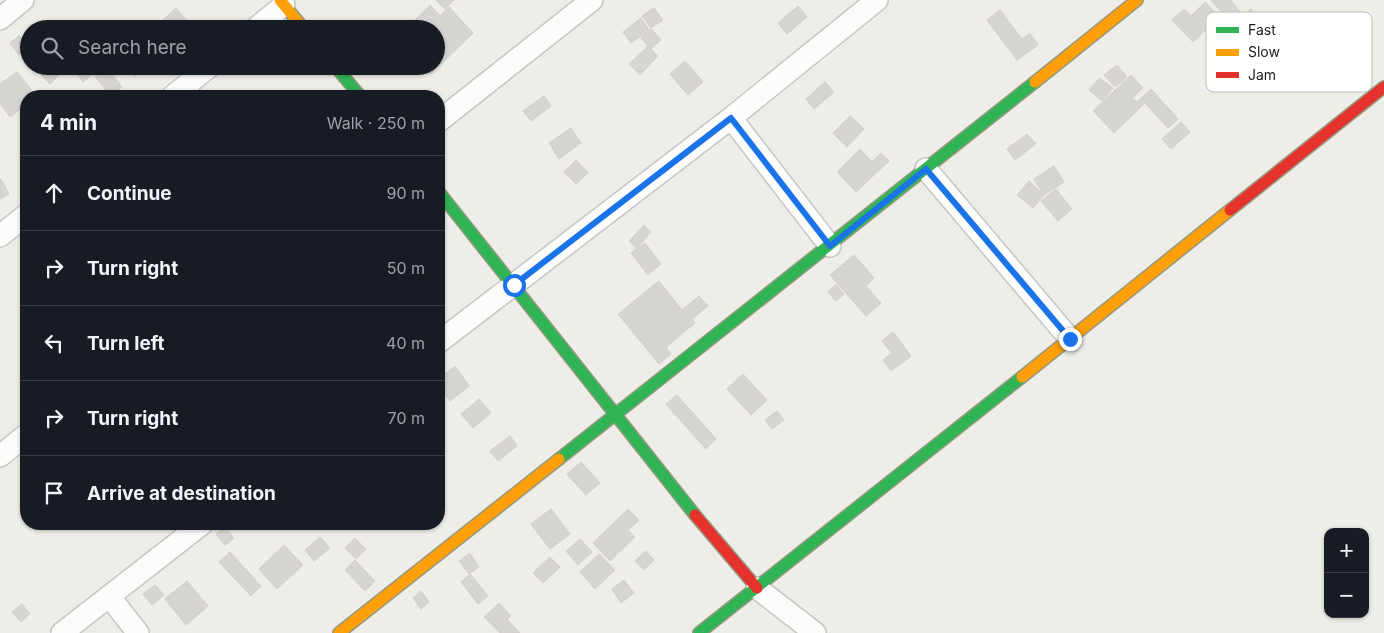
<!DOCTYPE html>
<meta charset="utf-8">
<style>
:root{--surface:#171b24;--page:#242831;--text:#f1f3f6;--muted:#9ea1a6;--line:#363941}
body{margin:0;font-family:Inter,sans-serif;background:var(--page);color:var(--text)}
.controls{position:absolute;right:15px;bottom:15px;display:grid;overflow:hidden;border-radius:10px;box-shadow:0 1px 4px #0004}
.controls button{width:45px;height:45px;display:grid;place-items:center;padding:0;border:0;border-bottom:1px solid var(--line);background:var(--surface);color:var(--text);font:25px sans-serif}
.stop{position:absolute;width:15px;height:15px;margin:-11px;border:4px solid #1a73e8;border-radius:50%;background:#fff}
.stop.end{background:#1a73e8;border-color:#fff;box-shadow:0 1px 5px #0008}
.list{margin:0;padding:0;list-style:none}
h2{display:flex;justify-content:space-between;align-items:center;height:65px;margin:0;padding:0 20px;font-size:21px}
h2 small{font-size:16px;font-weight:400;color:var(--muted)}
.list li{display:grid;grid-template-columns:32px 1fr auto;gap:15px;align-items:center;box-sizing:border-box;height:75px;padding:0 20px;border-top:1px solid var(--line)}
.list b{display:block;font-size:19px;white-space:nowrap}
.list em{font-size:16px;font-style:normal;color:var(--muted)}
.icon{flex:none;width:28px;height:28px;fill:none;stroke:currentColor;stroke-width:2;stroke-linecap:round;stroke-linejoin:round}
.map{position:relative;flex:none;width:1384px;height:633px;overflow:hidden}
.search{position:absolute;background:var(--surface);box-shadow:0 1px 4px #0004;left:20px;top:20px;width:425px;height:55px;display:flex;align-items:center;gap:12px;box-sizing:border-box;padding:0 18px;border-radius:28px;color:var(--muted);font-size:19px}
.panel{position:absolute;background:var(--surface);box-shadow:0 1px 4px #0004;left:20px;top:90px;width:425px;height:440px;border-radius:20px}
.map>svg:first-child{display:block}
</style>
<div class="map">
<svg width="1384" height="633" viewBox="0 0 1384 633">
<rect width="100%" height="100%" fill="#eeede8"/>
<!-- building -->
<path fill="#d7d5d1" stroke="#d2cfc9" d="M436 0H454L445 9Z
M1211 0H1230L1243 15 1251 9 1262 21 1243 37Z
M1205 2 1219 17 1193 42 1172 20 1184 9 1191 16Z
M430 5 440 16 449 7 473 33 431 74 423 66H436V29H406Z
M798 6 807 17 787 34 778 23Z
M176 8 194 29H153Z
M654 8 663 20 651 28 642 16Z
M1000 10 1022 39 1030 33 1038 45 1017 60 987 20Z
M641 18 649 30 631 43 623 32Z
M651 29 661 40 651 49 641 38Z
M19 36 28 47 19 55 10 43Z
M648 46 658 56 640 75 629 64Z
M685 61 703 82 688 95 670 74Z
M1117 65 1127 77 1115 87 1104 75Z
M33 66H68L50 84Z
M79 66H87L93 74 83 82 74 70Z
M106 66 122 87 111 96 94 75Z
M127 66H144L145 67 135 76Z
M17 72 36 96H26V105L10 117 0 103V84Z
M1131 75 1143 88 1132 98 1137 102 1151 89 1178 119 1168 128 1145 103 1114 133 1093 111Z
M1100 78 1113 88 1102 101 1089 90Z
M825 82 834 92 814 109 806 99Z
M544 96 551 106 531 121 523 111Z
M850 116 864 129 847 147 833 133Z
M1181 122 1190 132 1171 149 1162 139Z
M571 128 581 143 559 159 549 143Z
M1027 134 1036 144 1015 160 1007 149Z
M860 149 872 162 881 153 889 161 856 192 837 172Z
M576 160 588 173 576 184 564 172Z
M1054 166 1064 182 1044 195 1034 179Z
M0 178 9 194 0 199Z
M1029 181 1044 195 1033 208 1017 195Z
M1056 189 1072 209 1058 221 1041 201Z
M644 225 651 232 637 248 629 241Z
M645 243 661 264 648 275 631 253Z
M854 255 874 278 866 286 881 303 866 316 830 275Z
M659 281 682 310 699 296 708 306 692 319 695 323 666 347 671 354 659 364 618 314Z
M836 284 844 294 836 301 828 292Z
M893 332 911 356 891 371 883 360 892 353 882 341Z
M455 366 469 386 450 401 439 386V379Z
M743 374 767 400 751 415 727 389Z
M677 395 716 439 706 449 666 404Z
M479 399 491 413 473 428 461 414Z
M777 411 784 420 772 429 765 420Z
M510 436 517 446 498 461 490 451Z
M581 462 600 483 586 495 567 474Z
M551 509 570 534 550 549 531 524Z
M628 509 639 520 628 530 635 537 610 561 593 543Z
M225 527 234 538 225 545 216 534Z
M320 537 330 548 314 561 305 550Z
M355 538 366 549 356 559 345 548Z
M580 539 592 552 578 565 566 551Z
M284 545 303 565 277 589 259 569Z
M646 551 654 560 644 570 635 561Z
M230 552 261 586 251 596 219 562Z
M470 553 479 567 469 574 459 561Z
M599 554 615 570 595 589 580 572Z
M550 557 560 567 543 583 533 573Z
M355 560 375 581 365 591 345 570Z
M470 574 488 596 478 604 461 582Z
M624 580 634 593 621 603 612 589Z
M187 581 208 606 186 625 165 599Z
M155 585 164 595 152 605 143 594Z
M421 591 429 602 421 609 413 598Z
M499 603 511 616 507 619 520 633H500L484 617Z
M22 604 30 614 21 622 12 612Z"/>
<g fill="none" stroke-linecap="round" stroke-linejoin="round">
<defs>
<path id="street" d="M0 19 23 0
M255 29 284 5
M173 96 210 66
M731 118 830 246
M439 121 592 0
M926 169 1070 339
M0 236 26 215
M439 342 731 118 877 0
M0 456 26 435
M757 588 815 633
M109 596 138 633
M62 633 202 524"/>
<path id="fast" d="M335 66 360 96
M439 192 695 515
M559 459 1035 82
M699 633 1022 377"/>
<path id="slow" d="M280 0 304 29
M1035 82 1137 0
M1022 377 1230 210
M339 633 559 459"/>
<path id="jam" d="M1230 210 1384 87
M695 515 757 588"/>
</defs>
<!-- street casing -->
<use href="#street" stroke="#c7c6c4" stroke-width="24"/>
<!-- fast casing -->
<use href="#fast" stroke="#95997f" stroke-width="14"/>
<!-- slow casing -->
<use href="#slow" stroke="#95997f" stroke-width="14"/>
<!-- jam casing -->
<use href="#jam" stroke="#95997f" stroke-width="14"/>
<!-- street -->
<use href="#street" stroke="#fcfcfc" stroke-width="21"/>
<!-- fast -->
<use href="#fast" stroke="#30b455" stroke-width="11"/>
<!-- slow -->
<use href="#slow" stroke="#ff9f0a" stroke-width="11"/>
<!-- jam -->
<use href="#jam" stroke="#e5322d" stroke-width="11"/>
</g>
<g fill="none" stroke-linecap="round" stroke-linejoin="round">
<!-- route -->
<path stroke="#1a73e8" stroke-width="6" d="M514 285 731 118 830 246 926 169 1070 339"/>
</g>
<!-- legend -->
<rect x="1206" y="12" width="166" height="80" rx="8" fill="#fff" stroke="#bcbcbc" stroke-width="1"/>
<rect x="1216" y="27" width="23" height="6" fill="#30b455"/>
<rect x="1216" y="49" width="23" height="7" fill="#ff9f0a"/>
<rect x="1216" y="72" width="23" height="6" fill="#e5322d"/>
<g font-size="14" fill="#202020">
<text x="1248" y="35">Fast</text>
<text x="1248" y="57">Slow</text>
<text x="1248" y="80">Jam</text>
</g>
</svg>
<div class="controls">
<button>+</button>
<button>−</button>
</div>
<div class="stop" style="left:514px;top:285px"></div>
<div class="stop end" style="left:1070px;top:339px"></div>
<div class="search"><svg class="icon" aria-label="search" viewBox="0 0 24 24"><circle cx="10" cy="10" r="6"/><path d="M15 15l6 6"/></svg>Search here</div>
<section class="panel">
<h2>4 min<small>Walk · 250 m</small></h2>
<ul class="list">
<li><svg class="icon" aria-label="ahead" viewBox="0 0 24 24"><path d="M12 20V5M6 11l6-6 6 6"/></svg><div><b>Continue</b></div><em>90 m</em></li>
<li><svg class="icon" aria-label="right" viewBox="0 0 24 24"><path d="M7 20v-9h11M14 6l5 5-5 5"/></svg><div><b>Turn right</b></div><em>50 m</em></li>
<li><svg class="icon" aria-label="left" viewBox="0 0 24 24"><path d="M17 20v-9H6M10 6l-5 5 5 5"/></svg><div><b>Turn left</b></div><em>40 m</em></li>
<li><svg class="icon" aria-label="right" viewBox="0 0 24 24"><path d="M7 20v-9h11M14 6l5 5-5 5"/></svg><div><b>Turn right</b></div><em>70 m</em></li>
<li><svg class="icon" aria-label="arrive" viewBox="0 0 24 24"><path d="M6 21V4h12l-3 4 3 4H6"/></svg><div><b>Arrive at destination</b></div></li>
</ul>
</section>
</div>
